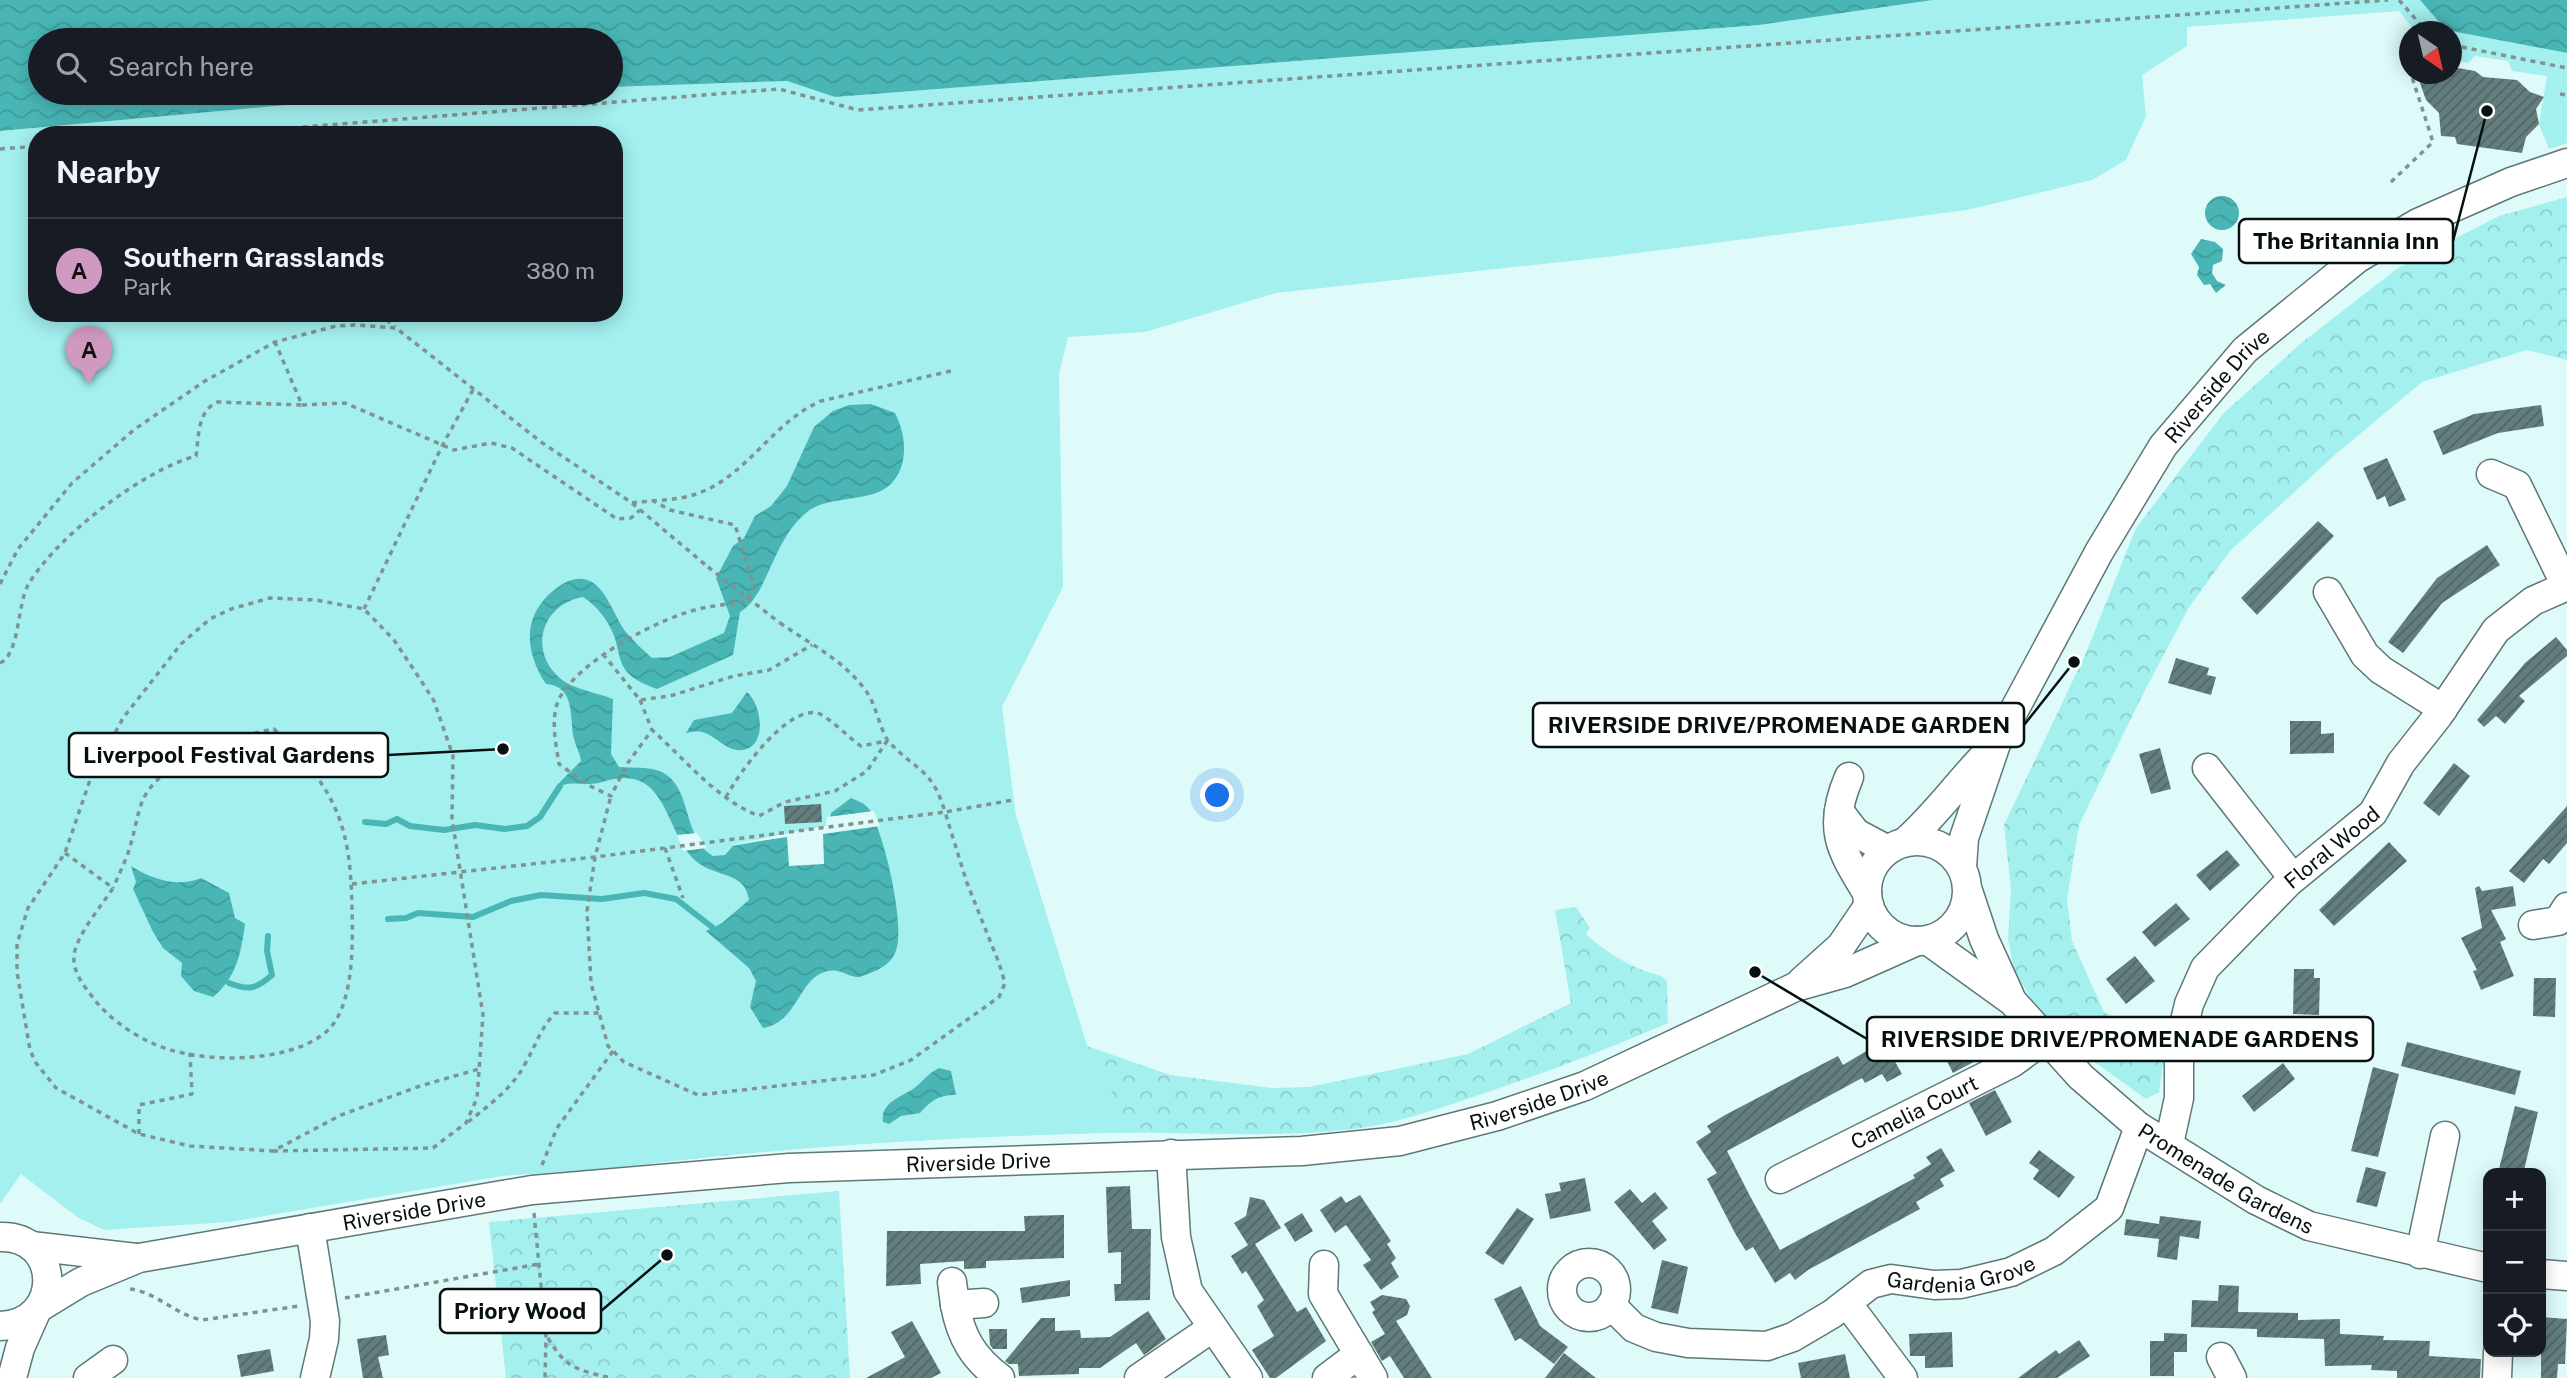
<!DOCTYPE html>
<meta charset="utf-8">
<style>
:root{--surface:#171b24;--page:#242831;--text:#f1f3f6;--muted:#9ea1a6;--line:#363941;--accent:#d099c0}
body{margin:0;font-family:"Public Sans",sans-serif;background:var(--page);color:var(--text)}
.controls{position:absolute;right:21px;bottom:21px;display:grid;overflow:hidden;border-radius:14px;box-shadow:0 4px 18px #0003}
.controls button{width:63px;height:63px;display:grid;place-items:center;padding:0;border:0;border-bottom:2px solid var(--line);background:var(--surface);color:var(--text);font:35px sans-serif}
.compass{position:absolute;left:2399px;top:21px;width:63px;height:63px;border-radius:50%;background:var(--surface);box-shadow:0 4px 18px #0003;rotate:146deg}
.you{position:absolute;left:1218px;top:796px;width:24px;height:24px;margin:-18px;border:5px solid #fff;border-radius:50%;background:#1a73e8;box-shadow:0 0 0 10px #1a73e833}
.badge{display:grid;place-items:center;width:46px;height:46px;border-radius:50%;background:var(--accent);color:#111;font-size:23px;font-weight:700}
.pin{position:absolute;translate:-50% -58px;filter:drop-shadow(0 2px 4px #0008)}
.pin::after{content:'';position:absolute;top:37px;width:24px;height:21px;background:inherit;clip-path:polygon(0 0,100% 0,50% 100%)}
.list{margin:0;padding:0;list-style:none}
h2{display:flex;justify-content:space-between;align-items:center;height:91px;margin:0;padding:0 28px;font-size:30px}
h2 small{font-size:23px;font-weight:400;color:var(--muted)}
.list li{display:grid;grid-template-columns:46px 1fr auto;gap:21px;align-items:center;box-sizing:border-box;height:105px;padding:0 28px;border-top:2px solid var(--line)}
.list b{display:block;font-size:26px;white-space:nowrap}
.list p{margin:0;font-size:23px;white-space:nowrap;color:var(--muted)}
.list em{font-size:23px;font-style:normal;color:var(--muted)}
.icon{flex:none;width:38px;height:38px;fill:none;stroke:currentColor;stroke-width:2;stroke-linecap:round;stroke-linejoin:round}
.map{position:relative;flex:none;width:2567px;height:1378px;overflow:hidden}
.search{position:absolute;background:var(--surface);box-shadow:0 4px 18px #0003;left:28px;top:28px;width:595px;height:77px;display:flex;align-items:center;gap:18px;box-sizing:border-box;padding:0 24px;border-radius:38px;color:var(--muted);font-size:26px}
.panel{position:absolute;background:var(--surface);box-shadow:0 4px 18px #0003;left:28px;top:126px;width:595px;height:196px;border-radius:28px}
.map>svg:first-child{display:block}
</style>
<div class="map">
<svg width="2567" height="1378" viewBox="0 0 2567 1378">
<defs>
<pattern id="forest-crowns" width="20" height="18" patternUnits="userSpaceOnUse" patternTransform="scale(1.75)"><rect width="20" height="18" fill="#a3f0ef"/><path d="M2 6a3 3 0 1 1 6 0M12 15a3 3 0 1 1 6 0" fill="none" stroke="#8bcdcc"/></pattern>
<pattern id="water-waves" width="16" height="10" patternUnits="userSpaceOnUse" patternTransform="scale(1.75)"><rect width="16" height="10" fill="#49b6b5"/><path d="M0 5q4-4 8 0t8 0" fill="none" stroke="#3e9b9b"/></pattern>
<pattern id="building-hatch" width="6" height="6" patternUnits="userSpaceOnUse" patternTransform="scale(1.75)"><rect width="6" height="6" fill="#647e7e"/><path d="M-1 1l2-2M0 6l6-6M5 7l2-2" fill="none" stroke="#506666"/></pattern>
</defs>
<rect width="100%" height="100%" fill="#defbfa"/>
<!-- forest -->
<path fill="url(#forest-crowns)" d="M2567 197V360L2527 350 2422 382 2336 454 2230 551 2189 607 2141 698 2079 825 2067 899 2072 941 2104 1012 2165 1049 2159 1092 2146 1099 2052 1031 2015 973 2008 940 2011 889 2004 825 2086 653 2136 528 2223 414 2300 344 2398 268 2499 216Z
M1016 816 1087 1046 1170 1075 1272 1088 1309 1087 1468 1054 1571 1003 1555 910 1576 907 1590 928 1586 934C1602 949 1626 965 1648 972 1657 975 1660 974 1667 981L1668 1023C1606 1050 1544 1073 1479 1095 1443 1107 1404 1121 1367 1127 1280 1140 1194 1131 1107 1133 947 1137 788 1147 630 1166L703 1076Z
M839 1191 850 1378H506L489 1222Z"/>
<!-- park -->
<path fill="#a3f0ef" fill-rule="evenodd" d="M1933 0H2420L2446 30 2567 53V143L2549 149 2539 124 2547 76 2512 71 2508 61 2475 56 2468 63 2452 60V32L2415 31 2399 11 2187 27V46L2142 75 2146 116 2126 160 2092 180 1967 210 1607 257 1276 293 1145 332 1068 337 1059 374 1063 587 1002 707 1016 816 1087 1046 1133 1132 996 1136 770 1149 612 1168 502 1176 229 1222 104 1230 77 1217 21 1174 0 1204V131L386 96 611 93V87L787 81 835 97 1759 25ZM37 135H614V313H37Z"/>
<!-- water -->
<path fill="url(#water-waves)" d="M0 0H1933L1759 25 835 97 787 81 611 87V40H40V93H465L386 96 0 131Z
M2420 0H2567V53L2446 30Z
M2205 213a17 17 0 1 1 34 0a17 17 0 1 1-34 0Z
M2201 239 2215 242 2223 249 2222 261 2213 265 2212 273 2217 281 2226 285 2216 293 2210 284 2204 285 2197 275 2199 267 2191 254Z
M871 404 895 413C905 432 909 460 895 479 878 505 831 493 807 512 772 540 768 596 740 612L733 655 657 689C647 685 635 681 628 673 618 663 619 648 614 636 608 620 597 606 583 597 542 604 527 651 561 679 573 689 598 693 613 699L611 754 619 767C630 768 642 767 652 769 695 777 679 836 713 856L725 855 733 846 829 829 831 813 851 798C858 801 865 803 869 809 884 833 907 929 895 953 889 967 873 972 860 977 848 978 841 968 828 971 798 977 799 1022 763 1028L750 1007 756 981 749 968 706 931 722 923 749 900C745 871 717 878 697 862 663 833 669 760 602 782 587 787 575 780 560 786V782L581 761C580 753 576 747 574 739 569 721 577 686 546 684 522 648 523 610 561 585 570 579 581 576 592 582 607 591 615 617 625 631 633 641 643 650 652 658L670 657 724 633 730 616 716 578 733 546 744 538 755 516 771 506 787 486 814 427 833 411 849 405Z
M747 692C762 705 768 747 742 750 727 752 715 735 702 732 698 731 690 732 686 733L694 720 732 713Z
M131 866C152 879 177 888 201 878L229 893 235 918 245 924C241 954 236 978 213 997L194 991 181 976 182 963 163 948 153 932 133 889 136 882Z
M939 1068 951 1071 956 1095C940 1094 930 1101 920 1113L901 1116 889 1124 883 1122C880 1100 905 1097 918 1085 926 1078 929 1073 939 1068Z"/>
<!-- pier -->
<path fill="#defbfa" d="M874 811 880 826 823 834 824 864 789 866 787 837 729 845 826 826 827 817Z
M697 833 707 848 683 851 677 835Z"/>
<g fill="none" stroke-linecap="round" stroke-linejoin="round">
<!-- stream -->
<path stroke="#49b6b5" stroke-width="6" d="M365 822 386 824 397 819 410 826 444 830 475 825 505 829 527 826 540 817 560 786
M388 919 406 918 418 913 473 917 511 901 541 895 602 899 644 893 676 899 712 927
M229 983C249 991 256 989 272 975L267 951 268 936"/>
</g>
<!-- building -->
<path fill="url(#building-hatch)" d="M2452 67 2475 71 2483 77 2517 80 2530 92 2544 97 2536 109 2539 124 2526 137 2522 153 2457 144 2455 137 2441 136 2439 113 2426 100 2420 83 2428 74H2452Z
M2541 405 2544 426 2498 433 2443 455 2433 431 2474 414Z
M2387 458 2406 500 2389 507 2385 496 2377 500 2363 468Z
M2318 521 2334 536 2257 615 2241 598Z
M2487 545 2500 565 2442 603 2403 653 2388 642 2437 578Z
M2556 637 2567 650V656L2519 696 2525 701 2505 724 2496 716 2484 727 2477 720 2525 663Z
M2176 658 2209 668 2207 675 2216 677 2211 695 2168 683Z
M2290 721H2321V734L2334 733V753L2290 754Z
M2160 748 2171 789 2151 794 2139 754Z
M2454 763 2470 776 2439 816 2423 803Z
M821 804 822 822 785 824 784 806Z
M2567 806V843L2549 864 2543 859 2524 883 2509 871Z
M2389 842 2407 861 2334 926 2319 910Z
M2227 850 2240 865 2210 891 2196 875Z
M2479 886 2482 891 2513 886 2516 906 2491 910 2506 939 2500 942 2514 976 2481 990 2473 971 2477 970 2461 938 2482 928 2475 888Z
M2176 903 2190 919 2155 947 2142 932Z
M2135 956 2155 981 2126 1004 2106 979Z
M2294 969H2314V978H2320L2319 1015 2293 1014Z
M2534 978H2556L2555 1017 2533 1016Z
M1961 1026 1979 1059 1953 1073 1936 1039Z
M2407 1042 2521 1071 2515 1095 2401 1066Z
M1888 1049 1902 1074 1887 1082 1882 1074 1865 1083 1862 1078 1727 1151 1751 1198 1780 1250 1915 1178 1913 1175 1931 1164 1926 1157 1941 1148 1955 1171 1940 1179 1944 1186 1916 1202 1920 1209 1808 1270 1795 1280 1790 1273 1775 1283 1753 1247 1746 1251 1736 1235 1707 1179 1717 1173 1696 1142 1711 1132 1707 1126 1725 1115 1838 1056 1843 1065 1868 1050 1872 1057Z
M2283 1063 2295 1079 2254 1112 2242 1096Z
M2373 1067 2399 1074 2378 1157 2351 1151Z
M1995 1090 2012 1122 1986 1136 1969 1103Z
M2515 1106 2538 1112 2525 1166 2524 1173H2498Z
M2039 1150 2075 1177 2059 1198 2033 1179 2039 1170 2029 1163Z
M2366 1167 2386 1172 2377 1207 2356 1202Z
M1585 1178 1591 1211 1550 1219 1545 1194 1561 1191 1559 1183Z
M1130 1186 1132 1229H1151L1150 1300 1115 1301 1114 1284H1121V1252L1108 1253 1106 1187Z
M1630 1189 1642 1203 1655 1192 1668 1208 1652 1221 1667 1240 1654 1250 1614 1202Z
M1360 1195 1391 1241 1387 1244 1396 1258 1391 1263 1399 1277 1381 1290 1363 1265 1371 1260 1346 1225 1335 1233 1320 1210 1341 1196 1346 1203Z
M1250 1197 1264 1200 1281 1228 1255 1244 1297 1312 1306 1307 1326 1341 1276 1378H1270L1252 1350 1274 1336 1257 1306 1264 1300 1246 1271 1242 1274 1231 1256 1248 1245 1234 1223 1246 1216Z
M1517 1208 1534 1219 1503 1265 1485 1253Z
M1302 1213 1313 1231 1295 1242 1284 1224Z
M1064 1215V1258L986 1261V1268L964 1269V1261L920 1264 921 1284 886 1286 887 1231H1025L1024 1216Z
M2160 1216 2201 1221 2199 1239 2180 1236 2177 1260 2157 1257 2159 1239 2124 1235 2126 1219 2159 1224Z
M1662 1260 1688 1267 1678 1314 1651 1308Z
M1070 1280V1296L1022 1303 1020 1288Z
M2219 1285 2239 1286 2238 1312 2298 1313V1320L2340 1319V1334L2384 1336 2383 1340 2430 1341 2429 1356 2481 1359 2480 1378H2397V1371L2371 1370 2372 1365 2325 1366 2324 1339 2257 1337V1329L2191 1327 2192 1300 2218 1301Z
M1521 1286 1540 1326 1568 1347 1554 1364 1520 1338 1515 1341 1494 1299Z
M1382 1295 1406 1299 1410 1306 1407 1315 1396 1321 1432 1378H1404L1390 1356 1382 1361 1371 1342 1385 1334 1372 1312 1375 1310 1370 1302Z
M1148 1311 1166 1339 1144 1355 1136 1343 1100 1368H1079V1374L1019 1376 1018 1364H1009L1005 1361 1041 1318H1055V1331L1080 1330 1081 1338 1110 1337Z
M2541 1317 2567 1319 2565 1364H2558L2557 1378H2541Z
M912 1321 941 1373 931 1378H866L905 1357 891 1332Z
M989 1329H1007V1349H993L990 1345Z
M1952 1332 1953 1367 1925 1368V1356H1910L1909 1334Z
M2164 1333 2187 1334V1352H2174V1376H2150V1341H2164Z
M386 1335 389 1355 378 1357 383 1378H363L357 1339Z
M2079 1340 2090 1356 2057 1378H2018L2056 1350 2059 1354Z
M270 1349 274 1371 241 1377 237 1355Z
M1564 1353 1596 1378H1545Z
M1845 1354 1850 1378H1801L1798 1363Z"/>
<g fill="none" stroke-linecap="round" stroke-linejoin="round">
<defs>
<g id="minor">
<path d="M2491 474 2517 485 2566 586"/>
<path d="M2328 592 2365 655 2381 670 2443 709"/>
<path d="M2207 768 2293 878"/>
<path d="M1849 777C1827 828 1840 849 1867 893"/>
<path d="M1839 811 1856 833 1888 850"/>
<circle cx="1917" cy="891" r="50"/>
<path d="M1905 842C1938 813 1962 777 1994 746"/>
<path id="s1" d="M1962 867 1964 838 1996 744 2099 552 2163 446 2245 350 2358 258 2418 223 2511 182 2567 163"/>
<path d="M1968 891 1984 939 2010 996"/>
<path d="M2533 925 2558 921 2567 907"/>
<path id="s2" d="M1927 940 2013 1002 2081 1077 2139 1127 2256 1200 2309 1226 2488 1268"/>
<path d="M1802 981 1841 946 1869 905"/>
<path id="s3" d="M2169 1144 2179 1098V1046L2189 1004 2205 968 2289 882 2373 813 2401 763 2438 716 2496 630 2533 601 2567 586"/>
<path d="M1171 1154 1176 1237 1188 1291 1248 1378"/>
<path id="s4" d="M1780 1179 2012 1063 2045 1039"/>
<path d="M310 1228 325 1321 324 1339 315 1378"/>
<path d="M0 1237C62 1235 64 1324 0 1326"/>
<path d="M31 1246 136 1258"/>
<path d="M2420 1254 2445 1136"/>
<circle cx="1589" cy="1290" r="27"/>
<path d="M1324 1265 1323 1294 1373 1378"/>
<path d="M2541 1274 2567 1276"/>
<path d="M952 1282 955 1305 984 1303"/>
<path d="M1847 1303 1903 1378"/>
<path d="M955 1305C961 1337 973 1358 1000 1378"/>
<path id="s5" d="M1611 1305 1634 1328 1656 1337 1688 1343 1767 1346 1793 1337 1832 1314 1871 1284 1891 1279 1934 1285 1961 1284 2011 1272 2054 1251 2109 1208 2139 1127"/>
<path id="s6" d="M40 1307 81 1282 139 1258 532 1190 789 1168 1302 1151 1400 1141 1497 1116 1585 1086 1795 987 1845 973 1917 941"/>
<path d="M2221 1357 2232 1378"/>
<path d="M12 1378 20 1348 36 1312"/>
<path d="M88 1378 113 1360"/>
<path d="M1139 1378 1212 1328"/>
<path d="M1327 1378 1359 1354"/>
<path d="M2497 1378 2498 1352"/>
</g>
</defs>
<!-- minor casing -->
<use href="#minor" stroke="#5e7777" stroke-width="31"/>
<!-- path -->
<path stroke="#7f9393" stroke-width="3.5" stroke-dasharray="5 5" stroke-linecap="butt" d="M2399 0 2427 32
M2452 45 2567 68
M2560 94 2567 95
M203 135 779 89 858 110 2388 0
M0 149 37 146
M2391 182 2433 142 2411 74
M379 313 395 327
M302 405 345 403 454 450 491 443 512 448 617 519 631 518 640 510
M652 500 670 510 735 525 754 585 746 602C732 604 717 605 703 608 662 616 578 661 559 699 550 718 556 744 559 764L588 785 611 796 627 764 652 730C686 760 716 799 759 816L785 802 835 791 867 771 887 741 861 746C850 739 827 715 817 713 786 707 739 773 726 797
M632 503C652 500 677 501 696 494 747 477 772 422 821 401L955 370
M0 584 18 549 72 483 135 429 205 381 275 342 336 326 357 325 396 328 541 442 632 503 708 567
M364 609 442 446 474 388
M780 623C810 644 846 661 868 694 876 706 882 735 889 742 917 772 932 768 945 812L1013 800
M603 654 640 700 670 696 734 676 769 670 812 645
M0 663C20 654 17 605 28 585 56 537 143 470 196 456 199 437 197 410 218 402L302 405 275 342
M640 700 652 730
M113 738C141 730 162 744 183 761
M665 848 683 898
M65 853 113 888C103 904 74 938 74 957 73 973 84 986 94 999 108 1017 131 1034 152 1043 196 1064 287 1065 326 1032 354 1008 353 944 352 911 351 823 336 790 274 729 233 736 158 761 142 802 137 815 135 830 131 843 127 859 119 874 113 888
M352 884 595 857 945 812 967 883 999 963 1005 983 999 997 911 1060 874 1075 698 1095 624 1062 608 1046 591 983 587 911 595 857 611 796
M468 1122C489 1105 512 1089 525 1064 536 1045 540 1029 555 1013H600
M139 1134V1105L192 1094 190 1053
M273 1151 433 1148 466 1123 477 1098 483 1015 452 819 453 756 434 701 416 673 394 640 364 609 316 600 270 598 231 609 210 619 181 644 123 718 90 780 65 853 28 908 17 944V972L30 1050 36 1063 56 1088 139 1134 190 1146 273 1151 341 1115 420 1086 479 1069
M542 1165 557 1128 613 1051
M534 1213 546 1337 545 1378
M130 1289C156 1292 176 1315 202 1320L299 1306
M345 1298 539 1264
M548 1338C566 1369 578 1370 611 1378"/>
<!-- minor -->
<use href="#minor" stroke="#fff" stroke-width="28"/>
<!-- path-bridge -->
<path stroke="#7f9393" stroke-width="3.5" stroke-dasharray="5 5" stroke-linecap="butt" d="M708 567 780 623"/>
</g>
<g text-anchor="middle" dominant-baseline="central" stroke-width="5" stroke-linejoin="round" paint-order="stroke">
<!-- street labels -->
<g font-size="21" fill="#071010" stroke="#fff">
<text stroke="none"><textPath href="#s1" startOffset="551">Riverside Drive</textPath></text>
<text stroke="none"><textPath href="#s3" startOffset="357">Floral Wood</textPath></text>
<text stroke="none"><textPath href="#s6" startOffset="1524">Riverside Drive</textPath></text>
<text stroke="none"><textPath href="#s4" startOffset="150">Camelia Court</textPath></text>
<text stroke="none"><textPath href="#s6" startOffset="957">Riverside Drive</textPath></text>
<text stroke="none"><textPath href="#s2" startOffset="385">Promenade Gardens</textPath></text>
<text stroke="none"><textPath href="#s6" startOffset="390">Riverside Drive</textPath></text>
<text stroke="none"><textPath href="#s5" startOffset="382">Gardenia Grove</textPath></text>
</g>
</g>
<!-- callouts -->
<path fill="none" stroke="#071010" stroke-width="2.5" d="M2487 111L2453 241M2074 662L2024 725M503 749L388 755M1755 972L1867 1039M667 1255L601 1311"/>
<g fill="#071010" stroke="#fff" stroke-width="2.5">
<circle cx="2487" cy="111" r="7"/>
<circle cx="2074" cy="662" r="7"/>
<circle cx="503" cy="749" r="7"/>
<circle cx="1755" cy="972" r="7"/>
<circle cx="667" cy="1255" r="7"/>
</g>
<g fill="#fff" stroke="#071010" stroke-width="2.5">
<rect x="2239" y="219" width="214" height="44" rx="7"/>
<rect x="1533" y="703" width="491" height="44" rx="7"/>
<rect x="69" y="733" width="319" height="44" rx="7"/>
<rect x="1867" y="1017" width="506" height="44" rx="7"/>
<rect x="440" y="1289" width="161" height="44" rx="7"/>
</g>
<g font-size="23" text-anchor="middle" font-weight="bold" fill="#071010">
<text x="2346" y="249">The Britannia Inn</text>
<text x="1779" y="733">RIVERSIDE DRIVE/PROMENADE GARDEN</text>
<text x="229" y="763">Liverpool Festival Gardens</text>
<text x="2120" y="1047">RIVERSIDE DRIVE/PROMENADE GARDENS</text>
<text x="520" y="1319">Priory Wood</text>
</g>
</svg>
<div class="controls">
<button>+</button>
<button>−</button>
<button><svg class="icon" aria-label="locate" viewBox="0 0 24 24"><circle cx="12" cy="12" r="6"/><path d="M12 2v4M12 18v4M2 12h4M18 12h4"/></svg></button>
</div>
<svg class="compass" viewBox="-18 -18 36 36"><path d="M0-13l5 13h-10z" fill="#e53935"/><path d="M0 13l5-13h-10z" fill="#9ea1a6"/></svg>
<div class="you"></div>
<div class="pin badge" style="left:89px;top:384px">A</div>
<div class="search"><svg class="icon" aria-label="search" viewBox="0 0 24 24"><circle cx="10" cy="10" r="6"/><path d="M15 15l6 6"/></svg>Search here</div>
<section class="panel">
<h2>Nearby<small></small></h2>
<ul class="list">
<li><span class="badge">A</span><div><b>Southern Grasslands</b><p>Park</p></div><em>380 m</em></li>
</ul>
</section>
</div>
